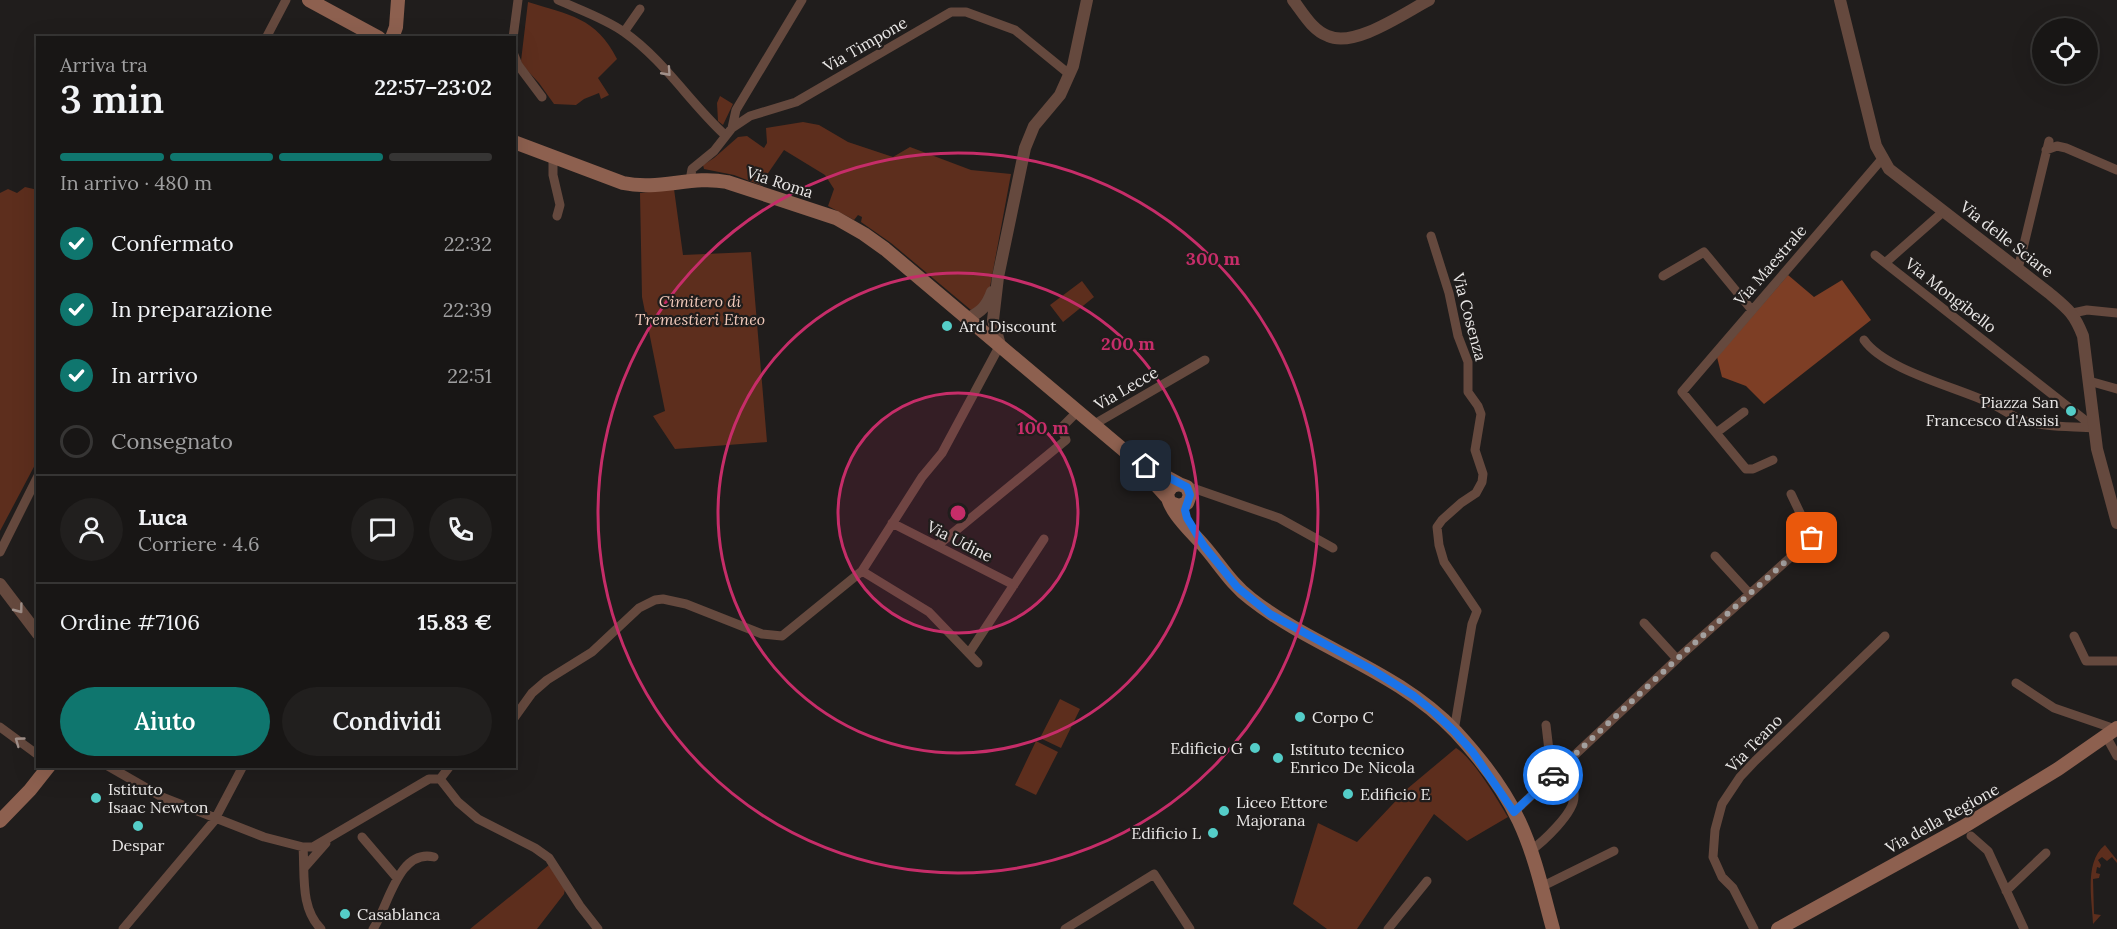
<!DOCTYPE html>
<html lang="it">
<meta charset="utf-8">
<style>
body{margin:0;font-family:Lora,serif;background:#211f1e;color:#f1f3f6;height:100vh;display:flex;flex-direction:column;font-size:22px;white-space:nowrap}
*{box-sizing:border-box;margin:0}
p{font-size:20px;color:#9f9fa0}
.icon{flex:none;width:33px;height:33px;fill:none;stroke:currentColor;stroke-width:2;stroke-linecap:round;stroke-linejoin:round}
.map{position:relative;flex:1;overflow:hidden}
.sheet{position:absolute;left:36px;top:36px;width:480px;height:732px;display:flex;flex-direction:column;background:#181615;border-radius:0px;box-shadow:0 6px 24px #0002,0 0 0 2px #363534}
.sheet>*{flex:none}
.controls{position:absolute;left:2032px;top:18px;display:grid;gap:12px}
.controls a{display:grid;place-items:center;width:66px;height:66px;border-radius:50%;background:#181615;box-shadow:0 6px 24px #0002,0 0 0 2px #363534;font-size:30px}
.pin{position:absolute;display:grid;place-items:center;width:51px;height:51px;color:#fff;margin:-26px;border-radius:12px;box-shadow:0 3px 9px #0006}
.courier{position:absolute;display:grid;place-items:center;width:60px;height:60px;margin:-30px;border:4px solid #1a73e8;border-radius:50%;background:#fff;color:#222;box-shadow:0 2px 8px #0007}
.head em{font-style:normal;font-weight:600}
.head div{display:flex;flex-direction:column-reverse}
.head{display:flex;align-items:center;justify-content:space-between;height:102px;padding:0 24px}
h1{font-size:39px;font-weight:600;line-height:45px}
.bar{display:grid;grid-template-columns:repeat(4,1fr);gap:9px 6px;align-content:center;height:72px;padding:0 24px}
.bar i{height:8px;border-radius:4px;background:#363534}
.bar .selected{background:#0f766e}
.bar p{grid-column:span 4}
.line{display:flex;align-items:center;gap:15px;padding:0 24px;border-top:2px solid #363534}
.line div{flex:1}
.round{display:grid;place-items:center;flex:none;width:63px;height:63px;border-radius:32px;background:#211f1e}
ol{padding:0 24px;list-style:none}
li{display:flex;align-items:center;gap:18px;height:66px}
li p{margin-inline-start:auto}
li .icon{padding:6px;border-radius:50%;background:#0f766e;color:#fff;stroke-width:4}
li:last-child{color:#9f9fa0}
li i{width:33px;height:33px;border:3px solid #363534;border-radius:50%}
.cta{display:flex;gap:12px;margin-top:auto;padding:12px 24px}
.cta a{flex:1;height:69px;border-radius:36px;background:#0f766e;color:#fff;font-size:24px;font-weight:600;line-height:69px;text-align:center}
.cta a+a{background:#211f1e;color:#f1f3f6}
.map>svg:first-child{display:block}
.green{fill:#5d2e1d}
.forest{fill:#7d3e25}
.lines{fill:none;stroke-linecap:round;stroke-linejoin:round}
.minor{stroke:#65493e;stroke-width:9}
.tertiary{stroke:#65493e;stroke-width:12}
.secondary{stroke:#8d604f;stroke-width:14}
.oneway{stroke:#a0908a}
.done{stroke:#a3a09f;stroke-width:6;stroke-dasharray:0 10.8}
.route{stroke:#1a73e8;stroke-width:8}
.ring{fill:none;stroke:#c62d69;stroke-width:3}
.poi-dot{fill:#54cdc8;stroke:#201d1c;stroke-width:2}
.labels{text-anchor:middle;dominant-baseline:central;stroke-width:4.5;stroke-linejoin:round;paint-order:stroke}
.street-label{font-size:16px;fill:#e9e7e6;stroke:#201d1c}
.park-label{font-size:16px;font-style:italic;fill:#f2cabb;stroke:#201d1c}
.poi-label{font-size:16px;fill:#e9e7e6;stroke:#201d1c;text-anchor:start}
.centre{fill:#c62d69;stroke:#201d1c;stroke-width:3}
.ring-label{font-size:18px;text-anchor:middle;font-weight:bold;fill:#c62d69;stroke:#201d1c;stroke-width:4.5;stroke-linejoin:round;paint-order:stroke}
</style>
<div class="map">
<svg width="2117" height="929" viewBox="0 0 2117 929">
<rect width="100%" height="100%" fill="#201d1c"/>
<path class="green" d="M 528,2 C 569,15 596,17 617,59 L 598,78 L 609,95 L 601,99 L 599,93 L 584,99 L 576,105 L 554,104 L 539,83 L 523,66 L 521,61 Z
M 720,96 L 733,104 L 723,125 L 718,121 L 717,103 Z
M 803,122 L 819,125 L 848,142 L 893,157 L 910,147 L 971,170 L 1011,174 L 990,287 L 984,304 L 971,310 L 891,243 L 861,222 L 862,217 L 858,215 L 854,220 L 828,206 L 834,189 L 825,175 L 784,150 L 760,185 L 734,175 L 704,169 L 703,165 L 714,158 L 738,137 L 747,136 L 764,148 L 767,143 L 766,128 Z
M 25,187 L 38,190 L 37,461 L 0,531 L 0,193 L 8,189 L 17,193 Z
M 674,189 L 683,255 L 751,252 L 767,442 L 675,449 L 653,416 L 665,411 L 642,297 L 640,193 Z
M 1082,281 L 1094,297 L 1063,322 L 1050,305 Z
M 1060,699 L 1080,709 L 1061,748 L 1040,738 Z
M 1036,741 L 1058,752 L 1036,795 L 1015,785 Z
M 1456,748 C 1473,758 1497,799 1508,817 L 1467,841 L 1434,814 L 1357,929 L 1327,929 L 1293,904 L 1318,823 L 1357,842 L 1407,789 Z
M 2105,845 L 2117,860 L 2117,863 L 2112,857 L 2107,861 L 2102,857 L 2098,860 L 2101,865 L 2100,868 L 2097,867 L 2096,873 L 2100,874 L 2099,878 L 2093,879 L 2094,914 L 2101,915 L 2093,924 C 2092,899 2084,862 2105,845 Z
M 549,865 L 565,889 L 564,894 L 537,929 L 470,929 Z"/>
<path class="forest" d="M 1788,275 L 1814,297 L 1842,280 L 1871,320 L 1764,404 L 1746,386 L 1722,377 L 1717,357 Z"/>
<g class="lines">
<path class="minor" d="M 558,0 C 580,10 604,18 624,32 C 664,60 690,103 725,135
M 624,32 L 640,9
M 266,38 L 286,0
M 513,38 L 518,0
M 514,55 L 518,65 L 542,97
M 732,128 L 736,110 L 802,0
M 2046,150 L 2057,146 L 2066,148 L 2117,170
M 553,155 L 553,175 L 560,205 L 557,216
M 690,180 L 692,169 L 714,151 L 732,128 L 750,116 L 796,102 L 951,12 L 966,12 L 1015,30 L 1069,74
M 1944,211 L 1885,263 L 2095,428
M 1431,236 L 1449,293 L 1458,336 L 1468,362 L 1468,392 L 1478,406 L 1481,414 L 1475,450 L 1483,474 L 1482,482 L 1476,493 L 1461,503 L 1442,520 L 1437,527 L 1439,545 L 1444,562 L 1477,611 L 1472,624 L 1454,731
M 1875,255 L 1885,263
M 2018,269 L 2049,141
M 1663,276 L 1704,252 L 1751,309
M 2073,313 L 2087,310 L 2117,313
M 1864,340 C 1885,370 1956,387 1990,403 C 2001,408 2011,416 2022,420 C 2045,428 2072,426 2095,428
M 2089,381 L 2117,389
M 1093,425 L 1205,360
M 1716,433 L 1744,412
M 1773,460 L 1753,469 L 1746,469 L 1682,392 L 1882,159
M 1184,485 L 1279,518 L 1333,548
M 1791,494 L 1812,538
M 892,523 L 1014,585
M 937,546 L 1066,440 L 1061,428 L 1078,411
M 0,552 L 38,476
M 1715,556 L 1749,593
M 862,571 L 929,612 L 978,663
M 1644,623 L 1677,659
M 2074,636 L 2086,661 L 2117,661
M 969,653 L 1044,539
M 2016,683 L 2054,708 L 2115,729
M 514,718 L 532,693 L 547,680 L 592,652 L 639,608 L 655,600 L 663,599 L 686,604 L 762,634 L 782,636 L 862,571 L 922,477 L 942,453 L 1000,345
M 1546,725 L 1552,776
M 0,727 L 38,755
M 2106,736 L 2117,756
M 108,766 L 162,797 L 264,837 L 303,847 L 313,847 L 429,779 L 440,779
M 440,779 L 458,802 L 478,819 L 535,848 L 549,858 L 580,906 L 598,929
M 440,779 L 450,766
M 1514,812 L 1677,659 L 1812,538 L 1832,540
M 1971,836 L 1988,851 L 2024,929
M 362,837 L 397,878
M 303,847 C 305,875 300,908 321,929
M 1530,851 C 1543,842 1574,813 1574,797 C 1575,785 1570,772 1569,759
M 304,868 L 326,843
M 1541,887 L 1614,851
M 2006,891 L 2046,853
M 123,929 L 214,821 L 243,766
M 373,929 C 388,908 398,848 434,857
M 1065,929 L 1154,874 L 1190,929
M 1388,929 L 1427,881
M 1754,929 L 1733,888 L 1722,877 L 1713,857 L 1715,830 L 1722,804 L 1740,777 L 1755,761 L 1885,636"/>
<path class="tertiary" d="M 1293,0 C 1303,13 1312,30 1328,36 C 1355,48 1404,13 1429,0
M 1840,0 L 1876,146 L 1889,169 L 2049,293 C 2068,309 2074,313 2083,336 L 2097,449 L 2117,523
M 968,318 C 981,312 987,306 992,292
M 1000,345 L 993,320 L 998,277 L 1025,148 L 1034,126 L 1060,95 L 1073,66 L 1087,0
M 0,584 L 38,634"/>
<path class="secondary" d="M 309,0 L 379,38
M 392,38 L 396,27 L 398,0
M 514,142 L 623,183 C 659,191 692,175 727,182 L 836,218 L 864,234 L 885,249 L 1126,452 L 1146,466 L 1179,484
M 1140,467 L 1167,497
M 1171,503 L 1179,506 L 1187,503 L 1190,495 L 1187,487 L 1179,484 L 1172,486 L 1167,493 C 1169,512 1191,531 1203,545 C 1219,563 1231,584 1251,599 C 1315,649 1397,670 1456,732 C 1480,758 1504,789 1519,821 C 1535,855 1543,893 1553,929
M 0,821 L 30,790 L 49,766
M 1778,929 L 1963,827 L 2058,769 L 2117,728"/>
</g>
<defs><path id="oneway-chevron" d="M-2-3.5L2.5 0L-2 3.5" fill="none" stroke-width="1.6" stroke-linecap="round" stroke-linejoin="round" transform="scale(1.5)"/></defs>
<g class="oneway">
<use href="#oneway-chevron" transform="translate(667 72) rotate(48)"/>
<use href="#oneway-chevron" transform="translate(19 609) rotate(53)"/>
<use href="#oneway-chevron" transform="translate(19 741) rotate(-144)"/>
</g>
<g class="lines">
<path class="done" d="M 1553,775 L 1677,659 L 1812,538"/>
<path class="route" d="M 1146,466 L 1187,487 L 1190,495 L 1185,510 L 1187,518 L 1204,546 L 1237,587 L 1270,614 L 1371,669 L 1414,696 L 1434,712 L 1454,731 L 1472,751 L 1514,812 L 1553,775"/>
</g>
<circle cx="958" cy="513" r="120" fill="#c62d69" fill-opacity=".12"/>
<g class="ring">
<circle cx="958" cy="513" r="120"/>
<circle cx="958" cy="513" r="240"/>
<circle cx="958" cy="513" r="360"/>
</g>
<g class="poi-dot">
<circle cx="947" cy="326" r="6"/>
<circle cx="2071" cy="411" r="6"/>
<circle cx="1300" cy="717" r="6"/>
<circle cx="1255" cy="748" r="6"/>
<circle cx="1278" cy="758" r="6"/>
<circle cx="1348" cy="794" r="6"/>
<circle cx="96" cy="798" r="6"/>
<circle cx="1224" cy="811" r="6"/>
<circle cx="138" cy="826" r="6"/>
<circle cx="1213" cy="833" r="6"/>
<circle cx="345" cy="914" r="6"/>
</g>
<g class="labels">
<g class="street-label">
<text transform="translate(865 44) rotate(-30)">Via Timpone</text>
<text transform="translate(780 182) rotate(18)">Via Roma</text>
<text transform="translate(2007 239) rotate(38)">Via delle Sciare</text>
<text transform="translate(1770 265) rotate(-49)">Via Maestrale</text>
<text transform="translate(1951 295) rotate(38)">Via Mongibello</text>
<text transform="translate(1470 317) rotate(75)">Via Cosenza</text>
<text transform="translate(1126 388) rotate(-30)">Via Lecce</text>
<text transform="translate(960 541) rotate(27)">Via Udine</text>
<text transform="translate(1754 743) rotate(-46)">Via Teano</text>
<text transform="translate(1942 818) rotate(-29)">Via della Regione</text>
</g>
<g class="park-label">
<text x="700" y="301">Cimitero di<tspan x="700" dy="18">Tremestieri Etneo</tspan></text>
</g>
<g class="poi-label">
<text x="959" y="326">Ard Discount</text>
<text x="2059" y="402" text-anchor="end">Piazza San<tspan x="2059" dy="18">Francesco d'Assisi</tspan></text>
<text x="1312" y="717">Corpo C</text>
<text x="1243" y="748" text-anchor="end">Edificio G</text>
<text x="1290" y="749">Istituto tecnico<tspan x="1290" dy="18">Enrico De Nicola</tspan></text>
<text x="108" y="789">Istituto<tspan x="108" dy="18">Isaac Newton</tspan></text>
<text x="1360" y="794">Edificio E</text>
<text x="1236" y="802">Liceo Ettore<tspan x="1236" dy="18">Majorana</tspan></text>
<text x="1201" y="833" text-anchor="end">Edificio L</text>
<text x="138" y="845" text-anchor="middle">Despar</text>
<text x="357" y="914">Casablanca</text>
</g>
</g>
<circle cx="958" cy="513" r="9" class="centre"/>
<g class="ring-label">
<text x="1213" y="265">300 m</text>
<text x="1128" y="350">200 m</text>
<text x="1043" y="434">100 m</text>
</g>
</svg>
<div class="controls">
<a><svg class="icon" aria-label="locate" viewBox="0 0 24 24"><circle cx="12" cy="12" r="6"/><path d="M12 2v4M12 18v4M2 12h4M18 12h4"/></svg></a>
</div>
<div class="pin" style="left:1812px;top:538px;background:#ea580c"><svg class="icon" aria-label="bag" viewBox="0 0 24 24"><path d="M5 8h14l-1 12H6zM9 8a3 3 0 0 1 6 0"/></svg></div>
<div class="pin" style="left:1146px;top:466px;background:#1f2937"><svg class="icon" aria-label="home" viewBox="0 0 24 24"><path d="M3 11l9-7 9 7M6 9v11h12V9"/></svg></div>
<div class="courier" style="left:1553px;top:775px"><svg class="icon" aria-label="car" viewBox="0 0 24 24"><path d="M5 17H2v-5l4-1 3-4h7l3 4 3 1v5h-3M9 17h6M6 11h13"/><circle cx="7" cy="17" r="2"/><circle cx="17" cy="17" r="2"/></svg></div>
<section class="sheet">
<div class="head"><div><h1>3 min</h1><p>Arriva tra</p></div><em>22:57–23:02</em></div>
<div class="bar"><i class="selected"></i><i class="selected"></i><i class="selected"></i><i></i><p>In arrivo · 480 m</p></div>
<ol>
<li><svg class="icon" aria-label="check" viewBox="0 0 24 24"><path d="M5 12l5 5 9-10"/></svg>Confermato<p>22:32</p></li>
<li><svg class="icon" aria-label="check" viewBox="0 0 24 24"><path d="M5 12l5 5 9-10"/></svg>In preparazione<p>22:39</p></li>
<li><svg class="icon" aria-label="check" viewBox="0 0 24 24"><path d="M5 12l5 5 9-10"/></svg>In arrivo<p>22:51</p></li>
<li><i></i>Consegnato</li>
</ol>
<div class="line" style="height:108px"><a class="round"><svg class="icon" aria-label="person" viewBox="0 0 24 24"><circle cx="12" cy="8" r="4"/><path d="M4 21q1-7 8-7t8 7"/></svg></a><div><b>Luca</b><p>Corriere · 4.6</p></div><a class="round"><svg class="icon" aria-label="chat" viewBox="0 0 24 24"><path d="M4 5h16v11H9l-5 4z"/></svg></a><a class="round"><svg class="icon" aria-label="phone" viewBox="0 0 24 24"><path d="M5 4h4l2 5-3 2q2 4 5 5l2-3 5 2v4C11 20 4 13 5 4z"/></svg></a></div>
<div class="line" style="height:78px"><div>Ordine #7106</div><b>15.83 €</b></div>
<div class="cta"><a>Aiuto</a><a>Condividi</a></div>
</section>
</div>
